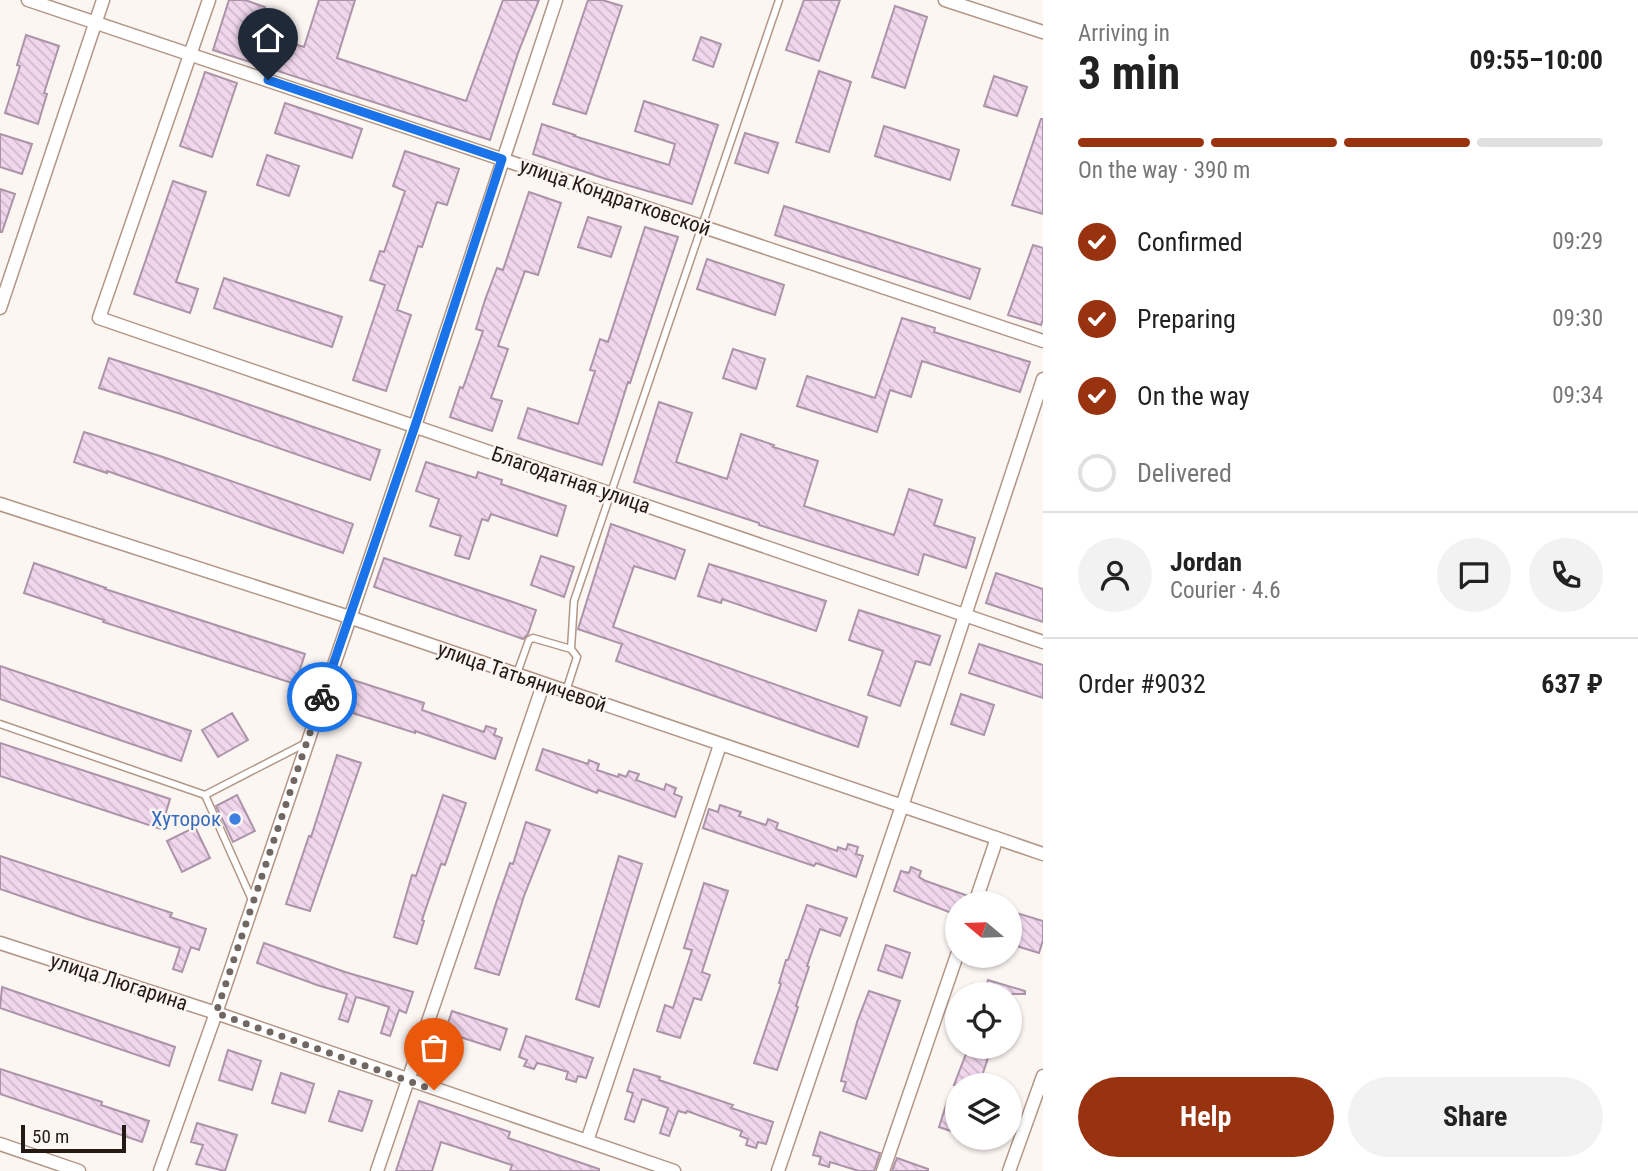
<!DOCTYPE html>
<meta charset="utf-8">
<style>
body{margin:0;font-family:"Roboto Condensed",sans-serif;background:#f2f2f2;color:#222;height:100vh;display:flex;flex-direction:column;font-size:26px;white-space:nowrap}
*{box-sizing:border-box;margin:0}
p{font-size:23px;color:#767676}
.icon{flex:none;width:38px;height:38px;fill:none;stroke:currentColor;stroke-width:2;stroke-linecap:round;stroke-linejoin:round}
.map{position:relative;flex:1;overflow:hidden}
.drawer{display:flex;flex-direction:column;background:#fff;width:595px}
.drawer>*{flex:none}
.needle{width:46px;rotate:289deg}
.controls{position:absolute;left:945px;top:891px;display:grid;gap:14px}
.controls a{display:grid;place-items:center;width:77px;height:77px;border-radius:50%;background:#fff;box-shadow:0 2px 5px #0004;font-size:35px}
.scale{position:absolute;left:21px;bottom:18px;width:105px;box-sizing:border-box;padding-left:7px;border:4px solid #241a14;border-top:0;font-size:19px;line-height:24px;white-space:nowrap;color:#241a14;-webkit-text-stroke:5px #fcf6f3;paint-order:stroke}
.pin{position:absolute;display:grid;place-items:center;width:60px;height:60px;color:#fff;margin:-72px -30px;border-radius:50% 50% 50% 0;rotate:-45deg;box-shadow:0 0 7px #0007}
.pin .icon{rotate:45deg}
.courier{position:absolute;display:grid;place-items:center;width:70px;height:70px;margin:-35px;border:5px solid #1a73e8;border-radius:50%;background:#fff;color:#222;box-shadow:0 2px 9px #0007}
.head em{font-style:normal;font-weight:700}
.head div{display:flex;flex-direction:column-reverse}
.head{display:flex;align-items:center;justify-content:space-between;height:119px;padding:0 35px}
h1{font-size:46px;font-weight:700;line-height:52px}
.bar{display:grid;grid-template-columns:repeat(4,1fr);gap:10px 7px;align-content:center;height:84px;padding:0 35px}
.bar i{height:9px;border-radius:5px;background:#e0e0e0}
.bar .selected{background:#99320e}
.bar p{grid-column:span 4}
.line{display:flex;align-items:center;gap:18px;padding:0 35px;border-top:2px solid #e0e0e0}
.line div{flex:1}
.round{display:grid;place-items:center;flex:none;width:74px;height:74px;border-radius:37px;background:#f2f2f2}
ol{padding:0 35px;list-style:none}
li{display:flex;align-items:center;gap:21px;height:77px}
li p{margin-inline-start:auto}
li .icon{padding:7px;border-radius:50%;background:#99320e;color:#fff;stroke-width:4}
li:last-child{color:#767676}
li i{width:38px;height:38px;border:4px solid #e0e0e0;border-radius:50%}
.primary-button{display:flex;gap:14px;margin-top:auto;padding:14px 35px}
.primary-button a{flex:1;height:80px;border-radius:42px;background:#99320e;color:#fff;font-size:28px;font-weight:700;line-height:80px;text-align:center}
.primary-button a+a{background:#f2f2f2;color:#222}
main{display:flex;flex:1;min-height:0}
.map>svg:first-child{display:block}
.building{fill:url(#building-back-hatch);stroke:#ac94a8;stroke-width:2}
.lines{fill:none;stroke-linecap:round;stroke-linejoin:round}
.service-casing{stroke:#b29686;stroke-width:9}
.minor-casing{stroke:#b29686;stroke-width:15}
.service{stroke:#fff;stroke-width:6}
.minor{stroke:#fff;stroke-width:12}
.done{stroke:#706762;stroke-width:7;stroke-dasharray:0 12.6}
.route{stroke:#1a73e8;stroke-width:9}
.shop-dot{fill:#3f7fe0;stroke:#fcf6f3;stroke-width:2.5}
.labels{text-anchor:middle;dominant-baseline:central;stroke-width:5;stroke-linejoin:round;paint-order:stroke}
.street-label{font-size:21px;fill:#241a14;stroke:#fcf6f3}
.shop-label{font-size:21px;fill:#366cbe;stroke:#fcf6f3;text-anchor:end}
</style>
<main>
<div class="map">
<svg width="1043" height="1171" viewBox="0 0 1043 1171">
<defs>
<pattern id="building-back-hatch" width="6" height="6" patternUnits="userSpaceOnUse" patternTransform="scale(1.75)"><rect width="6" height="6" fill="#f0d7ed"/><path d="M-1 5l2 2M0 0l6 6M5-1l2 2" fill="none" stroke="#ceb8ca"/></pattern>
</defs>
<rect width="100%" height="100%" fill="#fcf6f3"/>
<path class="building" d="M 229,0 L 245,0 L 265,7 L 256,32 L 304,47 L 319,0 L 355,0 L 337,58 L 466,101 L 503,0 L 539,0 L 518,53 L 490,140 L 213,50 Z
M 588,0 L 602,0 L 622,6 L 586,114 L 553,104 Z
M 804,0 L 840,0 L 819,61 L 786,50 Z
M 895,6 L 927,17 L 905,88 L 872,77 Z
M 26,35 L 59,46 L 44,93 L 47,94 L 38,124 L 5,113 L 20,66 L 17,65 Z
M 701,37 L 721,44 L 713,67 L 693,60 Z
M 819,71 L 851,82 L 829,152 L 796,142 Z
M 205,72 L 237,83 L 212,157 L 180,146 Z
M 994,76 L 1027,87 L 1017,116 L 984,106 Z
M 644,101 L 718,125 L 692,204 L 606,179 L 533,154 L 542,124 L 575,135 L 574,136 L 669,165 L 675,144 L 635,131 Z
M 285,103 L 362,129 L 352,158 L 275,133 Z
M 1041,119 L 1043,119 L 1043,214 L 1012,205 Z
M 884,126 L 959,150 L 950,180 L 875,156 Z
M 745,133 L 778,143 L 768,173 L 735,163 Z
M 0,134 L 32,144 L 22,174 L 0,167 Z
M 405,151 L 459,169 L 447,205 L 437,202 L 422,247 L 418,246 L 397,310 L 411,315 L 386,391 L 353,380 L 385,285 L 370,280 L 380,251 L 384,252 L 405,191 L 393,186 Z
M 267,155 L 299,166 L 289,196 L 257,185 Z
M 173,181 L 206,192 L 176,282 L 198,289 L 190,313 L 134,294 Z
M 0,189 L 15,194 L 2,232 L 0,232 Z
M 529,192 L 561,203 L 538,275 L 525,271 L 498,346 L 508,349 L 491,398 L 502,401 L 492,431 L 450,417 L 460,387 L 463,388 L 483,331 L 476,329 L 485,300 L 497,268 L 503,270 Z
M 784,206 L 980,269 L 970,299 L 775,235 Z
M 588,217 L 621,227 L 611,257 L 578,247 Z
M 645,227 L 678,237 L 630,383 L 628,382 L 602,465 L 518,438 L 528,408 L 578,424 L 595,371 L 590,370 L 600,339 L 608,342 Z
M 1033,245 L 1043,248 L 1043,319 L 1041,325 L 1008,315 Z
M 707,259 L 784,285 L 775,315 L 697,289 Z
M 224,278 L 342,317 L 332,347 L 214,308 Z
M 902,318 L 935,328 L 934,332 L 1030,362 L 1020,392 L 922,361 L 911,397 L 890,390 L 877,432 L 797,406 L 807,376 L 875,398 Z
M 733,349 L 765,359 L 756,389 L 723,378 Z
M 109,358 L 204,389 L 380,450 L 370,480 L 181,414 L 99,388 Z
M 659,402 L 692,413 L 676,462 L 727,479 L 741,434 L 774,445 L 773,447 L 818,461 L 804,506 L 894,535 L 909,489 L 942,500 L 934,525 L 975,538 L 966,568 L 924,554 L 918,575 L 759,525 L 759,523 L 634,482 Z
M 84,432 L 163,457 L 353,524 L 343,553 L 107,471 L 107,473 L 74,462 Z
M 426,462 L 476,478 L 478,472 L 502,480 L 501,484 L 566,506 L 557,536 L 491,514 L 488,521 L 482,519 L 469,559 L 455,555 L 461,536 L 430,526 L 439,499 L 416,491 Z
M 611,524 L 685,550 L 675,579 L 634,566 L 613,627 L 867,717 L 858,747 L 616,661 L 622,644 L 578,629 Z
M 541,556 L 574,567 L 564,597 L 531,585 Z
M 384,558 L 536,610 L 528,634 L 523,639 L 374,587 Z
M 34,563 L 106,588 L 105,589 L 305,654 L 295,684 L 103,622 L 104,620 L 24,593 Z
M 709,564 L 826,601 L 816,631 L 722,599 L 721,603 L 698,596 Z
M 996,573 L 1043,589 L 1043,622 L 986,603 Z
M 859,610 L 940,636 L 930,665 L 916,661 L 900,706 L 868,695 L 883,651 L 849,640 Z
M 979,644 L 1043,665 L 1043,698 L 969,673 Z
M 0,666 L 191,731 L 181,761 L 0,699 Z
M 350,679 L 424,703 L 422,710 L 484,732 L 486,726 L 496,729 L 494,735 L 502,738 L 495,759 L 415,731 L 415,733 L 340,709 Z
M 961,694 L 994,705 L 984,735 L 951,724 Z
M 232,713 L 248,740 L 218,757 L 202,730 Z
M 0,743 L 170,799 L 161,829 L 0,776 Z
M 543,749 L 588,764 L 589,760 L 599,764 L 597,770 L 618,777 L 619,774 L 626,777 L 629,771 L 639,774 L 636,780 L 664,790 L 666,784 L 676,788 L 674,794 L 682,797 L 675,817 L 598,790 L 597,793 L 536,770 Z
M 337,755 L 361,763 L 310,911 L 286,904 L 309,836 L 311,837 Z
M 237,795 L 255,831 L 233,842 L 216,806 Z
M 443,795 L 466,803 L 445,865 L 441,864 L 422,920 L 424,921 L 417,944 L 394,937 L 412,875 L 416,876 Z
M 720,805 L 741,812 L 739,816 L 766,825 L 768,819 L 778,823 L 776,829 L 837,851 L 838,847 L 846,850 L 848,844 L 858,847 L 856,854 L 863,856 L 856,877 L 816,863 L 814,866 L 703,828 L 709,809 L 718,812 Z
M 526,822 L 550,830 L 524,896 L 499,975 L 475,968 L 496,903 L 510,863 L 513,864 Z
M 195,827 L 210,858 L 182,872 L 167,841 Z
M 0,856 L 172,913 L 170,917 L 206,929 L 199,950 L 191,947 L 182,972 L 173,969 L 180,948 L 87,919 L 0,889 Z
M 619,856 L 642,864 L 599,1007 L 576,999 Z
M 911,867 L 921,871 L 919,877 L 926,881 L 968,896 L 966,903 L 957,903 L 957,915 L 894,891 L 901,871 L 909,873 Z
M 704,883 L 728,891 L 702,972 L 710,975 L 701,1000 L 694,998 L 680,1038 L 657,1031 L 665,1005 L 673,1008 L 692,950 L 684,948 Z
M 807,905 L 847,918 L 840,936 L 820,929 L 807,966 L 809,967 L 796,1006 L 798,1007 L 777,1070 L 754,1063 L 781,984 L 779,983 L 786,960 L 788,960 Z
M 1010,911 L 1043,921 L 1043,940 L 1039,953 L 1010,944 Z
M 264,943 L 345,972 L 413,992 L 406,1013 L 399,1010 L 390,1036 L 381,1033 L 389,1007 L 364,999 L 356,997 L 348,1022 L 339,1019 L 347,994 L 317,985 L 257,963 Z
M 886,945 L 910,953 L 902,978 L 878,970 Z
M 988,980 L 1025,991 L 1025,994 L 984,994 Z
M 2,987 L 175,1047 L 169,1066 L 0,1008 Z
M 869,991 L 900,1001 L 866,1099 L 843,1091 L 846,1082 L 841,1081 L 857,1022 Z
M 452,1011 L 507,1029 L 500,1050 L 445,1032 Z
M 526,1036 L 593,1058 L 586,1078 L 578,1076 L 576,1082 L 566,1079 L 568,1072 L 545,1065 L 537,1063 L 534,1069 L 524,1066 L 527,1060 L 519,1057 Z
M 969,1046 L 992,1046 L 982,1076 L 1003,1082 L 1003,1085 L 954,1085 Z
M 228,1050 L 261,1061 L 252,1090 L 219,1080 Z
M 0,1069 L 102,1102 L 101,1105 L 149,1121 L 142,1142 L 0,1094 Z
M 634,1069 L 660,1077 L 659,1080 L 733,1105 L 731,1108 L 773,1122 L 766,1144 L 758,1142 L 756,1148 L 746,1145 L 748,1139 L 740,1136 L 742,1131 L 687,1111 L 686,1113 L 678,1111 L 669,1136 L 660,1133 L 668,1108 L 642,1099 L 634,1122 L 625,1119 L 633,1093 L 627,1091 Z
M 281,1073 L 314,1084 L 305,1113 L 272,1103 Z
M 339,1091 L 372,1101 L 362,1131 L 329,1121 Z
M 419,1101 L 510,1132 L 508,1138 L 599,1169 L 599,1171 L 510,1171 L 512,1165 L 441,1142 L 432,1171 L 396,1171 Z
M 947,1102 L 957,1105 L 957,1133 L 939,1127 Z
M 197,1123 L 237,1135 L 225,1171 L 196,1164 L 203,1145 L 191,1142 Z
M 820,1132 L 880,1153 L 874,1171 L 859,1171 L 830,1162 L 829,1167 L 819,1164 L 821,1157 L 813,1155 Z
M 897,1158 L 928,1169 L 928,1171 L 892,1171 Z"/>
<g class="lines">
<defs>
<path id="service" d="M 516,676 L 529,640 L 533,638 L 571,649
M 566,691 L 577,657 L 571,649 L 574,601 L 779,0
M 0,724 L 205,795 L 306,743
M 205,795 L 252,900"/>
<path id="minor" d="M 28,0 L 1043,341
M 209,0 L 99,318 L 1043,642
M 945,0 L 1043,32
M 0,308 L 103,0
M 0,504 L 349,617 L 1043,854
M 975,903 L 997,838
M 0,943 L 216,1013 L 674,1171
M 587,1141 L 720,745
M 0,1144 L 79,1171
M 160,1171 L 216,1013 L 415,426 L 556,0
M 377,1171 L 543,685
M 778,1171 L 902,806 L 1043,379
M 883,1171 L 957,955
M 1009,1171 L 1043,1076"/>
</defs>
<use href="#service" class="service-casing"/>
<use href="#minor" class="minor-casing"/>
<use href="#service" class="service"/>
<use href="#minor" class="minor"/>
</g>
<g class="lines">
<path class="done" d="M 322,697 L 216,1013 L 434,1090"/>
<path class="route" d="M 268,80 L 502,159 L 415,426 L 322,697"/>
</g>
<circle class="shop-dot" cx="235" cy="819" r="7"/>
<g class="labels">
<g class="street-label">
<text transform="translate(615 197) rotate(19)">улица Кондратковской</text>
<text transform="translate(571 480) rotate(19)">Благодатная улица</text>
<text transform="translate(522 677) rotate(19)">улица Татьяничевой</text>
<text transform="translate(119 982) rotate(18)">улица Люгарина</text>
</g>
<g class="shop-label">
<text x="221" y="819">Хуторок</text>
</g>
</g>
</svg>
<div class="controls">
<a><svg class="needle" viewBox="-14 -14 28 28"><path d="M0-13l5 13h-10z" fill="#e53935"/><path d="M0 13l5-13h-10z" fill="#767676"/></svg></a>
<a><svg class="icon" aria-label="locate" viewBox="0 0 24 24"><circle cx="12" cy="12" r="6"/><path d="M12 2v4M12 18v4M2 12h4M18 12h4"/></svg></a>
<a><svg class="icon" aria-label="layers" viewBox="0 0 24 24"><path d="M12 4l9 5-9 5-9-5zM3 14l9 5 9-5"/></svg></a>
</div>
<div class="scale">50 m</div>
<div class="pin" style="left:434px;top:1090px;background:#ea580c"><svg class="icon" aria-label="bag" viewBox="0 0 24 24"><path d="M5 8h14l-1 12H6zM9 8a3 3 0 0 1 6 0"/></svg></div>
<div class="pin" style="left:268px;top:80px;background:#1f2937"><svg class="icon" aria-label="home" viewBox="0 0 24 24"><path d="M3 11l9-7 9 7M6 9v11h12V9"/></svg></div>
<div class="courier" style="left:322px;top:697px"><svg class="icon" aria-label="bike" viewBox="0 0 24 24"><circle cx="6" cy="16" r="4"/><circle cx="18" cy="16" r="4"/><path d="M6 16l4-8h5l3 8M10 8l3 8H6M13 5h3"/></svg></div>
</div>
<section class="drawer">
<div class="head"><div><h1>3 min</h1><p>Arriving in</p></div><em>09:55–10:00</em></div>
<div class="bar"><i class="selected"></i><i class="selected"></i><i class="selected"></i><i></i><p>On the way · 390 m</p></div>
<ol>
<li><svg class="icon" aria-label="check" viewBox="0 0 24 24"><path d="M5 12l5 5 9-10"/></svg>Confirmed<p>09:29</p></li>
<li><svg class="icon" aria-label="check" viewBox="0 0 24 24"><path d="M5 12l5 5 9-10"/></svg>Preparing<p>09:30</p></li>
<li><svg class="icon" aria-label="check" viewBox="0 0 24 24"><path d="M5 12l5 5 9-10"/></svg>On the way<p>09:34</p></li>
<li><i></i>Delivered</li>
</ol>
<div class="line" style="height:126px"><a class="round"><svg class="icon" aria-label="person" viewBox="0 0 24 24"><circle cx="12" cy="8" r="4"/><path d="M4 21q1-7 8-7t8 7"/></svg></a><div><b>Jordan</b><p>Courier · 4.6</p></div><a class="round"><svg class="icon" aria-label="chat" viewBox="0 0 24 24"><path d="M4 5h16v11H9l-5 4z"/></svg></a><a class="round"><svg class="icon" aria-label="phone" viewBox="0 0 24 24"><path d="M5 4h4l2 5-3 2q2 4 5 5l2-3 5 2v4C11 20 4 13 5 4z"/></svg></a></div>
<div class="line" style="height:91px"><div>Order #9032</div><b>637 ₽</b></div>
<div class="primary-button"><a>Help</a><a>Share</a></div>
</section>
</main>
